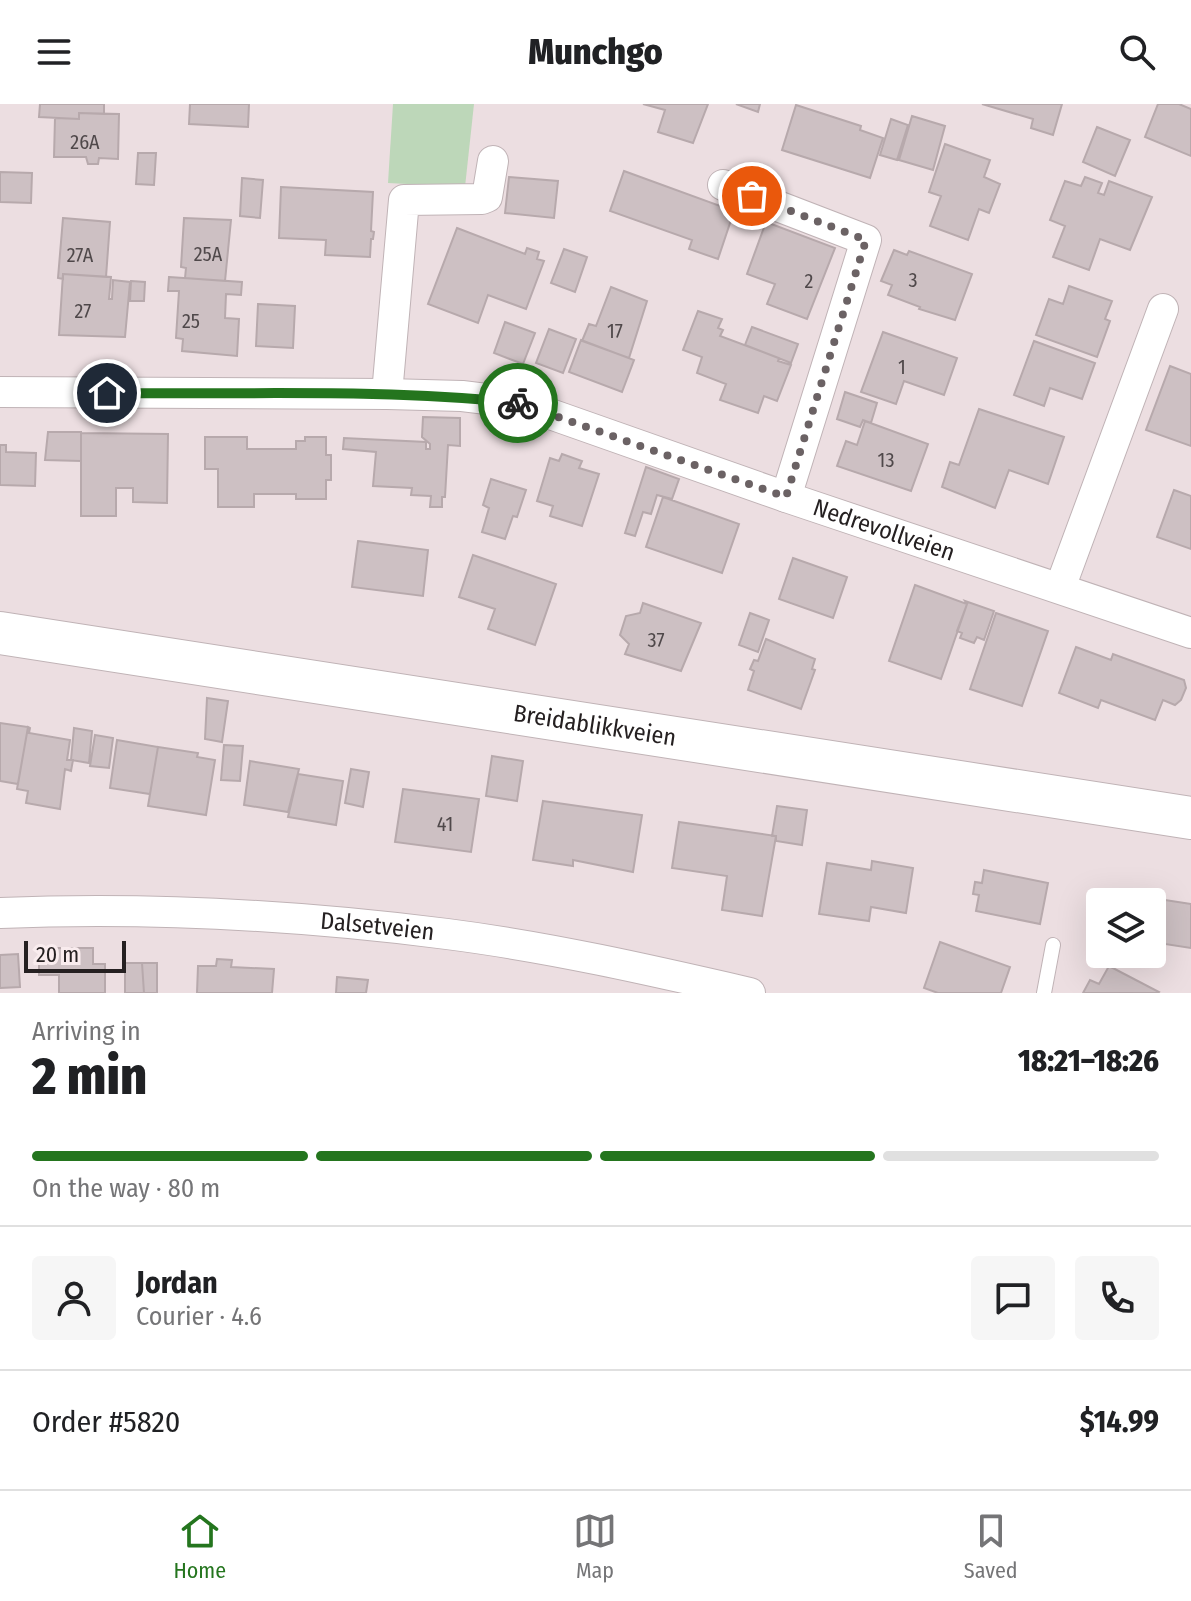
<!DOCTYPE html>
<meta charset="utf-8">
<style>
body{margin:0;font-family:"Fira Sans Condensed",sans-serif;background:#f6f6f6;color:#202124;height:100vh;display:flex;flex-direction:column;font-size:30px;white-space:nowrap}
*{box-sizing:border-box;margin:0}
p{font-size:26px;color:#757577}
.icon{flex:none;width:44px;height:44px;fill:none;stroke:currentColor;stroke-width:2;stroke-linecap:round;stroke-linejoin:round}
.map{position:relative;height:889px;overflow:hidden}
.side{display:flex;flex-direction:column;background:#fff;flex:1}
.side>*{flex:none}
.fabs{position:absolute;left:1086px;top:784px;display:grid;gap:16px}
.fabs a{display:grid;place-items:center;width:80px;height:80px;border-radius:8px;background:#fff;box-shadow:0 8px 32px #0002;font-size:40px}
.scale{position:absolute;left:24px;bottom:20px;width:102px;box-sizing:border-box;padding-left:8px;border:4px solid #252021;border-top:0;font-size:22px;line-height:28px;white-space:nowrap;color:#252021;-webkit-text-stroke:6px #f9ecee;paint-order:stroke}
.pin{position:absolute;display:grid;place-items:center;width:68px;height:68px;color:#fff;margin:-34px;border:4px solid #fff;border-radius:50%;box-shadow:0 2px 8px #0007}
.courier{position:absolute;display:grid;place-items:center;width:80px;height:80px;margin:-40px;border:6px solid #24751e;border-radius:50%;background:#fff;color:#222;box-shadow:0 2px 10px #0007}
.summary em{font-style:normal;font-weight:800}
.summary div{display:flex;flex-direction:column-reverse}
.summary{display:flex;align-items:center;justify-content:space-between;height:136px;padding:0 32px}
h1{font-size:52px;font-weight:800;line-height:60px}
.bar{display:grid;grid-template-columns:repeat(4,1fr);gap:12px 8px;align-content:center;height:96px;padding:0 32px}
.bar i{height:10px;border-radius:6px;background:#e0e0e0}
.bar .current{background:#24751e}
.bar p{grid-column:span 4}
.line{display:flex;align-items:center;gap:20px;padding:0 32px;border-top:2px solid #e0e0e0}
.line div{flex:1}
.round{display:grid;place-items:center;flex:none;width:84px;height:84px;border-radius:8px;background:#f6f6f6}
header{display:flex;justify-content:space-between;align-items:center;height:104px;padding:0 32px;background:#fff;font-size:36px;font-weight:800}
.menu{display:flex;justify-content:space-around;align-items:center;height:112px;border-top:2px solid #e0e0e0;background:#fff;font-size:22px;color:#757577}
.menu a{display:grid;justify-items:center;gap:4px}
.menu .current{color:#24751e}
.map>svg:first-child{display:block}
.green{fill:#bdd7b9}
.building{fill:#cdc0c3;stroke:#b7a9ac;stroke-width:2}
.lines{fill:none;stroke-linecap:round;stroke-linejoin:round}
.lane-casing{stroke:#c0b3b6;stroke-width:16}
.street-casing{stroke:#c0b3b6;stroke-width:32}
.secondary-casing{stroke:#c0b3b6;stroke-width:44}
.lane{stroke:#fff;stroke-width:14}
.street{stroke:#fff;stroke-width:30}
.secondary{stroke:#fff;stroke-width:42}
.done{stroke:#6b6264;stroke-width:8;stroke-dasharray:0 14.4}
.route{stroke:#24751e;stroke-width:10}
.labels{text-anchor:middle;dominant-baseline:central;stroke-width:8;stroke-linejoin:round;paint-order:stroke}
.number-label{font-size:20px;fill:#4f484a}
.street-label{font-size:24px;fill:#252021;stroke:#f9ecee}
</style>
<header><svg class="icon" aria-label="menu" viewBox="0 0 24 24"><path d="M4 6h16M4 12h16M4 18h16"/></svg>Munchgo<svg class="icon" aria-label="search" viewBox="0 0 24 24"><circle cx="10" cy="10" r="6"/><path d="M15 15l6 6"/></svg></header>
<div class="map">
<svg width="1191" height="889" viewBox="0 0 1191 889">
<rect width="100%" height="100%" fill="#ecdee1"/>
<path class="green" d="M 393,0 L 474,0 L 465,83 L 388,79 Z"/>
<path class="building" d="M 40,0 L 104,0 L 104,10 L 79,9 L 79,15 L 39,13 Z
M 190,0 L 249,0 L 248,23 L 189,20 Z
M 643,0 L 708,0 L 693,39 L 658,28 L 665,6 Z
M 736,0 L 760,0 L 758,8 Z
M 982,0 L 1062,0 L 1053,31 L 1031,24 L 1033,15 Z
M 1158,0 L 1179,0 L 1191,5 L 1191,52 L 1145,33 Z
M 796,1 L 861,22 L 860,26 L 883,34 L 870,74 L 782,46 Z
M 79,9 L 119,10 L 118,55 L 99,54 L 98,60 L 88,60 L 86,53 L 54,53 L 55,14 L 79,15 Z
M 912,12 L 945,22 L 933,66 L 899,56 Z
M 891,15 L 908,21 L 897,56 L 880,51 Z
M 1097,23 L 1130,36 L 1115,72 L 1083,58 Z
M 945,40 L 990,56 L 984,73 L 1000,80 L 989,109 L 979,105 L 968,136 L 930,122 L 941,92 L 929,88 Z
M 138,49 L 156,49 L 154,81 L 136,80 Z
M 624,67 L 734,107 L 718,155 L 689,145 L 692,136 L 610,107 Z
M 0,68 L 32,69 L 31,99 L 0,98 Z
M 509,73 L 558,77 L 554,114 L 505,109 Z
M 1085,73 L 1102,79 L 1098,89 L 1104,91 L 1109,77 L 1152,93 L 1130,146 L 1100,135 L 1089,166 L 1053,153 L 1065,122 L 1050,116 L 1065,77 L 1081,82 Z
M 242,74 L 263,76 L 260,114 L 240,112 Z
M 281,83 L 373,88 L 371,127 L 374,128 L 373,135 L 371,135 L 370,153 L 325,151 L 326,136 L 279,134 Z
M 63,114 L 110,118 L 106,173 L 63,170 L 63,175 L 58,174 Z
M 184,114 L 231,116 L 225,177 L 185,174 L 186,164 L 181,163 Z
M 766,118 L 835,144 L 807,215 L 767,200 L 775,180 L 747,170 Z
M 457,124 L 525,150 L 527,144 L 539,148 L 537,155 L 544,157 L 526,205 L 488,191 L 478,219 L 428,200 Z
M 564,145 L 587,153 L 575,188 L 551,179 Z
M 894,146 L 907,151 L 909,147 L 972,170 L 955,216 L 919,205 L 920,203 L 888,191 L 892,181 L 881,177 Z
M 63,170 L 111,173 L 109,195 L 112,195 L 113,176 L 130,178 L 125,233 L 59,231 Z
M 169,173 L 242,178 L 241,191 L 226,190 L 225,214 L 239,215 L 237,252 L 182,247 L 183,235 L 176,234 L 179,187 L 168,187 Z
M 131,177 L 145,178 L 144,197 L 130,197 Z
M 1069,182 L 1112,197 L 1105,215 L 1110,217 L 1097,253 L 1036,231 L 1049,195 L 1063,200 Z
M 611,183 L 647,197 L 629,254 L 582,237 L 589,220 L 596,222 Z
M 258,200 L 295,202 L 293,244 L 256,242 Z
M 698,207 L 722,215 L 718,224 L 723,226 L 720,232 L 779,254 L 778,257 L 791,261 L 777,297 L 764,292 L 758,309 L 720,296 L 726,280 L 697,269 L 702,253 L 683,246 Z
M 505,218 L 535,229 L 523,260 L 494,249 Z
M 752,223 L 798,240 L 791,259 L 745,241 Z
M 549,225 L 576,235 L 563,269 L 536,259 Z
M 883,228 L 957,254 L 944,291 L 904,277 L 896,300 L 861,288 Z
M 581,236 L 634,256 L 622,288 L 569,268 Z
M 1034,237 L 1095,259 L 1082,295 L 1050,284 L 1044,302 L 1014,291 Z
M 1170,262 L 1191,270 L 1191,342 L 1146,326 Z
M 845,288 L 877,299 L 871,319 L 863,316 L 860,323 L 837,315 Z
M 979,305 L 1064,333 L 1048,380 L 1009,366 L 995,404 L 942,383 L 950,358 L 959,361 Z
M 423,313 L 460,314 L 460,342 L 448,341 L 445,393 L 442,393 L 442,403 L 430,403 L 431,392 L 411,391 L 412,384 L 373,382 L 376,348 L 343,345 L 344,334 L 426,338 L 426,345 L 430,345 L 430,340 L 422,333 Z
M 865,317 L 928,340 L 911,387 L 837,362 L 846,337 L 857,341 Z
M 48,328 L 81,328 L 81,357 L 45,356 Z
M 81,329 L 168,330 L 167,399 L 133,398 L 133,384 L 116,384 L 116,412 L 81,412 Z
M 205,333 L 247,333 L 247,345 L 296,345 L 296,337 L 305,337 L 305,333 L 326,333 L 326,351 L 331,351 L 331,376 L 326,376 L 326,395 L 296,395 L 296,390 L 254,390 L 254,403 L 218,403 L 218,365 L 205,365 Z
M 0,341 L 6,341 L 6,348 L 36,349 L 35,382 L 0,381 Z
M 562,350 L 582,357 L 579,364 L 599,370 L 582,422 L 550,412 L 553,402 L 537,397 L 550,354 L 559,357 Z
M 646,363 L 679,375 L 672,395 L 657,391 L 651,410 L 643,408 L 635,432 L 625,429 Z
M 491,375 L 526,386 L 517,413 L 513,412 L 505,435 L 482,428 L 489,404 L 483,401 Z
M 1174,386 L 1191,392 L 1191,445 L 1157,433 Z
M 663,393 L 739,420 L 722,469 L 646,443 Z
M 358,437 L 428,446 L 423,492 L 352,483 Z
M 473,451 L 556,480 L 535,541 L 488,525 L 495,505 L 459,493 Z
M 793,454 L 847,473 L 833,514 L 779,495 Z
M 915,481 L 967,500 L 941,575 L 889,557 Z
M 965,497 L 994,507 L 984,536 L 977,533 L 974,539 L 960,534 L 962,529 L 957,527 L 967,500 Z
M 643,499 L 701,519 L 681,567 L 625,550 L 629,540 L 620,531 L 626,512 L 640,509 Z
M 750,509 L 769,516 L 758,548 L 739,541 Z
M 996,509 L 1048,527 L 1022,602 L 970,585 Z
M 766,535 L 815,555 L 812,565 L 815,566 L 801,605 L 748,586 L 754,567 L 750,565 L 754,556 L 758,557 Z
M 1076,543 L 1111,556 L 1113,550 L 1184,576 L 1186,584 L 1181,596 L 1175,601 L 1163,596 L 1155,616 L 1101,596 L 1098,604 L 1059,589 Z
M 207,594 L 228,597 L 222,638 L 205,635 Z
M 0,619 L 28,623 L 18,680 L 0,677 Z
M 28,623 L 30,624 L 29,629 L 70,636 L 67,656 L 73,656 L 71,667 L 65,665 L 60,705 L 26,699 L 28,687 L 17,685 Z
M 74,624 L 92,627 L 89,659 L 71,656 Z
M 95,631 L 113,634 L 109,664 L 90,662 Z
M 117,636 L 158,643 L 150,690 L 110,684 Z
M 224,641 L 243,642 L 240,677 L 221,676 Z
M 158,643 L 198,649 L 197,653 L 215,656 L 206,711 L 148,702 Z
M 492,652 L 523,657 L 517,697 L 486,692 Z
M 250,657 L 299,665 L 288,708 L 244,701 Z
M 351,665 L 369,668 L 363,703 L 345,699 Z
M 298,670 L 343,677 L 336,721 L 288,713 Z
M 403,685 L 479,695 L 471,748 L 395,738 Z
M 543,697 L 642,711 L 633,768 L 573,756 L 573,762 L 533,756 Z
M 777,702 L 807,706 L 802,741 L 776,737 L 776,732 L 772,732 Z
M 679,718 L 776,732 L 762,812 L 722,806 L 727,772 L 672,764 Z
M 872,757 L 913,764 L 906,809 L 871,803 L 869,817 L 819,810 L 827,759 L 871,766 Z
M 984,766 L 1048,779 L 1040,820 L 976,807 L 979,791 L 973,790 L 975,778 L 982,779 Z
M 1113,788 L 1191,800 L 1191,844 L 1152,838 L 1152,798 L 1111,798 Z
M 940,838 L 1010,863 L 1001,889 L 938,889 L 924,884 Z
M 39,844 L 93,844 L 93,860 L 105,860 L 105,889 L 59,889 L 59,871 L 39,871 Z
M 18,850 L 20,883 L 0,884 L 0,851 Z
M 217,855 L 232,856 L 231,863 L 274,865 L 272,889 L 197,889 L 198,862 L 216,862 Z
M 125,859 L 142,859 L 144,889 L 125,889 Z
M 142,859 L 157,859 L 157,889 L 144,889 Z
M 1109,862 L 1159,888 L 1158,889 L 1083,889 L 1090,876 L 1099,880 Z
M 337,873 L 368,876 L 366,889 L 336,889 Z"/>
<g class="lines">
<defs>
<path id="lane" d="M 1044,889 L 1053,841"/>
<g id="street">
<path d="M 723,81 L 866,136 L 786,393"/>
<path id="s1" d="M 0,288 L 387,290 L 462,292 L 519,299 L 786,393 L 1191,529"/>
<path d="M 387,290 L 404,96 L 482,95 L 487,93 L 493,57"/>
<path d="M 1060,484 L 1163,205"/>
<path id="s2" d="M 0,809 C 150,803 298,811 447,830 C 549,843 650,866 750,889"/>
</g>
<g id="secondary">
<path id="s3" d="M 0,529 L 1191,714"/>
</g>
</defs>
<use href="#lane" class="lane-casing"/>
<use href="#street" class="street-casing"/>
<use href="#secondary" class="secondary-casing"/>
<use href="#lane" class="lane"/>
<use href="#street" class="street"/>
<use href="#secondary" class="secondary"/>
</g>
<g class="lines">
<path class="done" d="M 518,299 L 786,393 L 866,136 L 752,92"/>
<path class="route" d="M 107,289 C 244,291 382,284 518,299"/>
</g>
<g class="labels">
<g class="number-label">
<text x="85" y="38">26A</text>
<text x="208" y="150">25A</text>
<text x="80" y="151">27A</text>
<text x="913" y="176">3</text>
<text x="809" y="177">2</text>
<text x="83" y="207">27</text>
<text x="191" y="217">25</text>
<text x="615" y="227">17</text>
<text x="902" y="263">1</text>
<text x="886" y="356">13</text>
<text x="656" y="536">37</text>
<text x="445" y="720">41</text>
</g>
<g class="street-label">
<text stroke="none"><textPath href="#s1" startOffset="906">Nedrevollveien</textPath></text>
<text stroke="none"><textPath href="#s3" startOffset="602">Breidablikkveien</textPath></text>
<text stroke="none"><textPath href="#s2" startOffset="378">Dalsetveien</textPath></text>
</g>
</g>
</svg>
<div class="fabs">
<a><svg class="icon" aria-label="layers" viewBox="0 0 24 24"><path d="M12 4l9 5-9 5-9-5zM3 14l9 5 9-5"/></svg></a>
</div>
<div class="scale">20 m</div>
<div class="pin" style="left:752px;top:92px;background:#ea580c"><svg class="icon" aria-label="bag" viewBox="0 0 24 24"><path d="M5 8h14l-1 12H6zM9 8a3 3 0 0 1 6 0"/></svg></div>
<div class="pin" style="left:107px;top:289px;background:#1f2937"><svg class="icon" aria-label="home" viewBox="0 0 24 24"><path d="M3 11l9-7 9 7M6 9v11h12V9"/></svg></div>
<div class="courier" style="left:518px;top:299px"><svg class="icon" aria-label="bike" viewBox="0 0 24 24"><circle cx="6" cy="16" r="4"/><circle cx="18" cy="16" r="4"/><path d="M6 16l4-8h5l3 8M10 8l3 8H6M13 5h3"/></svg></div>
</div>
<section class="side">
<div class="summary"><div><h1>2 min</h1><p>Arriving in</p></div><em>18:21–18:26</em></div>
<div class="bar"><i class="current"></i><i class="current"></i><i class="current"></i><i></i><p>On the way · 80 m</p></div>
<div class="line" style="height:144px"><a class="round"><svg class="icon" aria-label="person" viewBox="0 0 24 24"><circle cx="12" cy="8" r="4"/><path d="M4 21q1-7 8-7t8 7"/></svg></a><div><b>Jordan</b><p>Courier · 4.6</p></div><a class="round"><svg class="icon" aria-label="chat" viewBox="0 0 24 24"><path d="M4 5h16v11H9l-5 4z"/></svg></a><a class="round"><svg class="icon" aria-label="phone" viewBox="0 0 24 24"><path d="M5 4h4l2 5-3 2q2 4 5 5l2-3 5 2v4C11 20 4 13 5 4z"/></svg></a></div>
<div class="line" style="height:104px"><div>Order #5820</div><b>$14.99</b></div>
</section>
<nav class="menu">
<a class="current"><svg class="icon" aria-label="home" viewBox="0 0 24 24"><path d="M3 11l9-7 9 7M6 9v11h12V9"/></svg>Home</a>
<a><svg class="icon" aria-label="map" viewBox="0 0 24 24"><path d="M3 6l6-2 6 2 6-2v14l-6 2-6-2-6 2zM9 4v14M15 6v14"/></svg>Map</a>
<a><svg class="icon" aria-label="saved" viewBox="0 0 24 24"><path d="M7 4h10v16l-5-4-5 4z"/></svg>Saved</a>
</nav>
